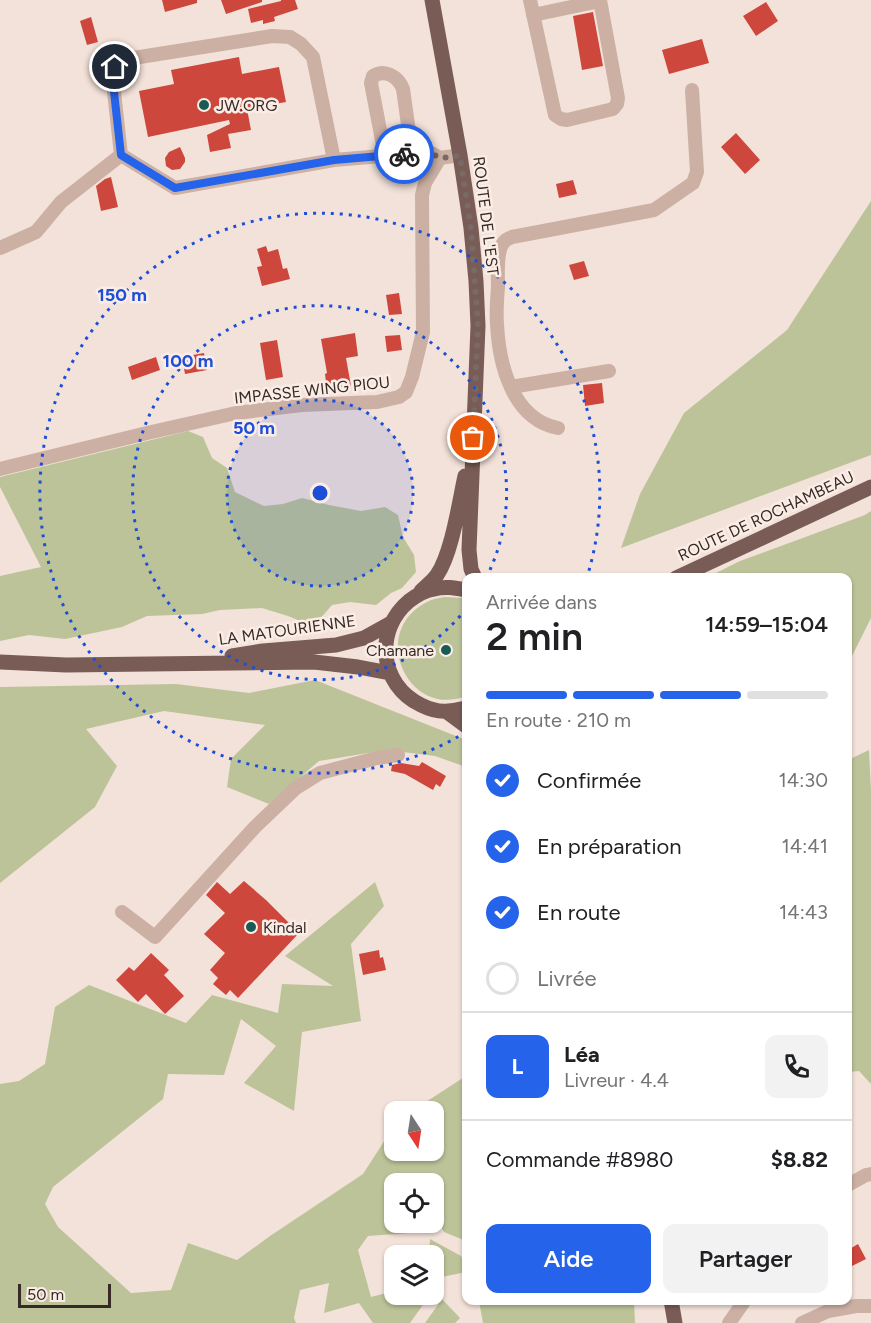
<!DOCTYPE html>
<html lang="fr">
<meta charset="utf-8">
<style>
body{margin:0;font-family:Figtree,sans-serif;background:#f2f2f2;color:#202124;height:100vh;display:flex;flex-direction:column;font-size:22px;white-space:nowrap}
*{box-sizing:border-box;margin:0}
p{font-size:20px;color:#757577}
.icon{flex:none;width:33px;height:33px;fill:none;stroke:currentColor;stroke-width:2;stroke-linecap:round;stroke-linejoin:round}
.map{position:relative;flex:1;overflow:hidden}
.sheet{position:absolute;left:462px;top:573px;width:390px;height:732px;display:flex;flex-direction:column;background:#fff;border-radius:12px;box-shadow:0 2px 4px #0004}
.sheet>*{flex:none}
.needle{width:39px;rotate:168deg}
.buttons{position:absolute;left:384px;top:1101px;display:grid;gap:12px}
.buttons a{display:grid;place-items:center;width:60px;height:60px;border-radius:12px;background:#fff;box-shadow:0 2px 4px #0004;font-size:30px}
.scale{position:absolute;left:18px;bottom:15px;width:93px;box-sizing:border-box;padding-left:6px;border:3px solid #372926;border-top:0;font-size:16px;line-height:21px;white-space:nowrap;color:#372926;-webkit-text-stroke:4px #faede6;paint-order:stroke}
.pin{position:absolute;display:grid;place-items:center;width:51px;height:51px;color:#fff;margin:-26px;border:3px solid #fff;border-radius:50%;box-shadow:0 2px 6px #0007}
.courier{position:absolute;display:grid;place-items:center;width:60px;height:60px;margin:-30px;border:4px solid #2563eb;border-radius:50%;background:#fff;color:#222;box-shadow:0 2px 8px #0007}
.head em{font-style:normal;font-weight:600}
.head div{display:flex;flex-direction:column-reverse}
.head{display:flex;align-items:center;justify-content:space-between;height:102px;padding:0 24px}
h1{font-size:39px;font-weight:600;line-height:45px}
.bar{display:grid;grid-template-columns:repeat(4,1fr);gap:9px 6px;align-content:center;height:72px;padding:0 24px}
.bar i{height:8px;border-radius:4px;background:#e0e0e0}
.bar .selected{background:#2563eb}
.bar p{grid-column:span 4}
.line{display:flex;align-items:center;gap:15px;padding:0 24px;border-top:2px solid #e0e0e0}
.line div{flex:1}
.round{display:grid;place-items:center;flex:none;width:63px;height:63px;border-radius:12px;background:#f2f2f2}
ol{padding:0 24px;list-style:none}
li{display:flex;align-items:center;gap:18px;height:66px}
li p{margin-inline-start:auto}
li .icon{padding:6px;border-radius:50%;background:#2563eb;color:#fff;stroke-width:4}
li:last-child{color:#757577}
li i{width:33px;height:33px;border:3px solid #e0e0e0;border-radius:50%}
.primary-button{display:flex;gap:12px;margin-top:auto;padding:12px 24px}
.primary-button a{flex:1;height:69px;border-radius:12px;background:#2563eb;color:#fff;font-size:24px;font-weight:600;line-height:69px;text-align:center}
.primary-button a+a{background:#f2f2f2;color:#202124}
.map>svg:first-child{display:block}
.green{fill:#bcc398}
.building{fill:#cd473d}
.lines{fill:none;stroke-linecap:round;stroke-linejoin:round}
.minor{stroke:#ccb0a4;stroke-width:14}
.major{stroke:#7a5c56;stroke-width:15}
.done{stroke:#796a65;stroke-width:6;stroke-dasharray:0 10.8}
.route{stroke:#2563eb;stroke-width:8}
.ring{fill:none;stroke:#1d4ed8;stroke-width:3;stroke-dasharray:3 6}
.poi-dot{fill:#195b54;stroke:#faede6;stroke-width:2}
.labels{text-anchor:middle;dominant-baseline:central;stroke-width:5;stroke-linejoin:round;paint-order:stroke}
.poi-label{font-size:16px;fill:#372926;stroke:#faede6;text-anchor:start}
.street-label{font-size:16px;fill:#372926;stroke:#faede6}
.centre{fill:#1d4ed8;stroke:#faede6;stroke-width:3}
.ring-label{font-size:18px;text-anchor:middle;font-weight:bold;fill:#1d4ed8;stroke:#faede6;stroke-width:5;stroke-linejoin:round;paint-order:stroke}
</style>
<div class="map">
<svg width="871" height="1323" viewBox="0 0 871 1323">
<rect width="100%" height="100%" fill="#f3e2d9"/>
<path class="green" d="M 871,201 L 871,455 L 621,548 L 640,494 L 684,413 L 787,330 Z
M 188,431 L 203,437 L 212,458 L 227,468 L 235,492 L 264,506 L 283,504 L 302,498 L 329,505 L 361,511 L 385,507 L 398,515 L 403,537 L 414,555 L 416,572 L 402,588 L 391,593 L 376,605 L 350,602 L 332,605 L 318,621 L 305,623 L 288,616 L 262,608 L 220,610 L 202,614 L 147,616 L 122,627 L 65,639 L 29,635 L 0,641 L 0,576 L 41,567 L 0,487 L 0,477 Z
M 871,511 L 871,618 L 849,662 L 848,668 L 848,578 L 708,577 L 740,561 L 865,515 Z
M 445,597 L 463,598 L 466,600 L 466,696 C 408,719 368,632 427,602 C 432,599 439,598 445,597 Z
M 315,680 L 466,740 L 466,767 L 435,756 L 387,750 L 319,761 L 269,804 L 227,787 L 231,759 L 265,725 L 164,711 L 86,729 L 117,766 L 95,807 L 0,883 L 0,687 L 176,684 L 249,693 Z
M 869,750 L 871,790 L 871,1084 L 859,1071 L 848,1072 L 848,760 Z
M 375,882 L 384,906 L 351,944 L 361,1021 L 302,1032 L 294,1111 L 244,1083 L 276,1046 L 241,1019 L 224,1075 L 168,1074 L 163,1099 L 53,1187 L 45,1204 L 58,1227 L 131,1293 L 171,1290 L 188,1243 L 237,1260 L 270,1236 L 363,1174 L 394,1126 L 394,1150 L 434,1150 L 434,1112 L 412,1111 L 466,1076 L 466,1173 L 464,1190 L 466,1190 L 466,1241 L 444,1232 L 434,1215 L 434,1184 L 394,1184 L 394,1222 L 418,1223 L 410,1233 L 368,1236 L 358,1250 L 371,1297 L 394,1291 L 394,1294 L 430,1295 L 410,1323 L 373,1323 L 359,1303 L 324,1313 L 329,1283 L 300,1290 L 294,1318 L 296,1323 L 0,1323 L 0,1084 L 19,1081 L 45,1064 L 55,1007 L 89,985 L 186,1023 L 212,995 L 278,1013 L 282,984 L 333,986 L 285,956 Z
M 430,1239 L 461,1256 L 466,1270 L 466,1272 L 442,1277 L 434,1290 L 434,1256 L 429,1255 Z
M 442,1299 L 460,1318 L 455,1323 L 425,1323 Z
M 479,1301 L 634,1301 L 635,1323 L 483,1323 Z"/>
<path class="building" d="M 162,0 L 197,0 L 197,3 L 165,12 Z
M 221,0 L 262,0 L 262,2 L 226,14 Z
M 281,0 L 295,0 L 298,9 L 274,17 L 275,21 L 263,24 L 263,20 L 251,23 L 248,9 L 281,1 Z
M 766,2 L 778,21 L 756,36 L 743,16 Z
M 593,12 L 603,66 L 582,70 L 573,16 Z
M 91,17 L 98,42 L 87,45 L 80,21 Z
M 702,39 L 709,63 L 669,74 L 662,50 Z
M 239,57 L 242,74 L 279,67 L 286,102 L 247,109 L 251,130 L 228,134 L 231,148 L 210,152 L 207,135 L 230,124 L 229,120 L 148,137 L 139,91 L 174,84 L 171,70 Z
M 736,133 L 760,160 L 745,174 L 721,147 Z
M 180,147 L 185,158 L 185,162 L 180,169 L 172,170 L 166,166 L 165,158 L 169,152 Z
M 111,177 L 118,207 L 101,211 L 96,186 L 105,179 Z
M 573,180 L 577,194 L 559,198 L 556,184 Z
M 266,246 L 268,252 L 278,249 L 283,269 L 287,268 L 290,279 L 262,286 L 257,267 L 262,266 L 257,249 Z
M 584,261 L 589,276 L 574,280 L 569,265 Z
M 399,293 L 402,314 L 389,315 L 386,295 Z
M 355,333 L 358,356 L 346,358 L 351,386 L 327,390 L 325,374 L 327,373 L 321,339 Z
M 400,335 L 402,350 L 387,352 L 385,336 Z
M 277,340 L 283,377 L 266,380 L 260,343 Z
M 204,353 L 207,370 L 185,374 L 182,357 Z
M 156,357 L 160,370 L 132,380 L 128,367 Z
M 602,383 L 604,403 L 585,406 L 583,385 Z
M 422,762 L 446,776 L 440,787 L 436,784 L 433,790 L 405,774 L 391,771 L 392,765 L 401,763 L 419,766 Z
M 244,881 L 266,900 L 299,933 L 238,998 L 230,990 L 226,995 L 213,984 L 218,978 L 210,970 L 225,953 L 204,934 L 225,913 L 206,895 L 217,882 L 230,894 Z
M 379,950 L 380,958 L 383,957 L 386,970 L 363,975 L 359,954 Z
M 151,953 L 169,970 L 164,975 L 184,996 L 165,1014 L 146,994 L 138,1002 L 116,980 L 129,967 L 134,971 Z
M 858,1244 L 866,1259 L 848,1268 L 848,1250 Z"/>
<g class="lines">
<path class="minor" d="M 530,0 L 555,115 L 561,119 L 567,120 L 613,109 L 617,104 L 618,98 L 600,0
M 533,15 L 600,1
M 121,155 L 112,74 L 115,67 L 127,59 L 272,36 L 290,37 L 301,44 L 313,57 L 334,160
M 385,156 L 371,83 L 373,76 C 385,69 398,76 403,89 L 412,153
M 0,248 L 36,232 L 61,202 L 121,155 L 175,188 L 334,160 L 429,152 L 440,158
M 511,387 L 609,371
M 558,428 C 512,419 499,364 497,324 C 496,312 497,299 498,287 C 498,276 496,250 504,242 C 506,239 510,238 512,237 L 654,210 L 693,183 L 697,172 L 692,90
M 0,469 L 147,433 L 236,413 L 302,405 L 377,402 L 399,397 L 406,392 L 412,377 L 423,332 L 422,195 L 425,183 L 440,158 L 460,155
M 122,912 L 155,937 L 255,827 L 296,788 L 320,773 L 377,758 L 398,755
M 848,1185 L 866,1175 L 871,1174
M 729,1323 L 745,1300
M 802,1323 L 828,1311 L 856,1306 L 871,1306"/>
<path class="major" d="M 432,0 L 460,155 L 471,228 L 476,281 L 478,326 L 469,550 L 471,569 L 475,578
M 676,578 L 871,487
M 466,590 C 455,588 445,586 434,589 C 425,590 417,595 409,601 C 374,630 379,685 421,705 C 429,709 439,712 448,711 C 454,711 461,709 466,708
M 421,591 C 426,586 433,581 437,575 C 452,553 459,503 465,476
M 232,656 L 263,651 L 336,645 L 364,638 L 391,623
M 0,662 L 66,665 L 314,662 L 358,667 L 390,673
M 447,712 L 466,726
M 671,1300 L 675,1323"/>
</g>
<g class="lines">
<path class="done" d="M 404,154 L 429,152 L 440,158 L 460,156 L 471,228 L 478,326 L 473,438"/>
<path class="route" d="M 115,67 L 112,74 L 121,155 L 175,188 L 334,160 L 404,154"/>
</g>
<circle cx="320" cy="493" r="93" fill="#1d4ed8" fill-opacity=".12"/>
<g class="ring">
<circle cx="320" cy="493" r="93"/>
<path d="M466 609A187 187 0 1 1 487 576"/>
<path d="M466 732A280 280 0 1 1 587 577"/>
</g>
<g class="poi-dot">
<circle cx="204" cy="105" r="6"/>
<circle cx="446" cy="650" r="6"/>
<circle cx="251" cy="927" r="6"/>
</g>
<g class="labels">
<g class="poi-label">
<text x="216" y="105">JW.ORG</text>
<text x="434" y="650" text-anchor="end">Chamane</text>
<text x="263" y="927">Kindal</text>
</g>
<g class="street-label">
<text transform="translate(486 216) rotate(83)">ROUTE DE L'EST</text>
<text transform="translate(312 390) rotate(-6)">IMPASSE WING PIOU</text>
<text transform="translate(766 516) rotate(-25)">ROUTE DE ROCHAMBEAU</text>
<text transform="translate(287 630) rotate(-8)">LA MATOURIENNE</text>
</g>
</g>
<circle cx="320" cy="493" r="9" class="centre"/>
<g class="ring-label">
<text x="122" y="301">150 m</text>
<text x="188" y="367">100 m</text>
<text x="254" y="434">50 m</text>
</g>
</svg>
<div class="buttons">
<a><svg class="needle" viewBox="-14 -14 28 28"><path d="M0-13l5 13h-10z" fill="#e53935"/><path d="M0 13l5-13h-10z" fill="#757577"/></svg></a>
<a><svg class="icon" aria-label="locate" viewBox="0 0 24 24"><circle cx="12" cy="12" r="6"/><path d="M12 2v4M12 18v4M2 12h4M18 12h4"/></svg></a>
<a><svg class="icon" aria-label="layers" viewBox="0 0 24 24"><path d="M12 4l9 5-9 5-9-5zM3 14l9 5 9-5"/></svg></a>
</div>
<div class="scale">50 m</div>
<div class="pin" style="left:473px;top:438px;background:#ea580c"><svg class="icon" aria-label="bag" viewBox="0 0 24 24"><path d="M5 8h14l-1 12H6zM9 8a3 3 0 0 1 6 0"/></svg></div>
<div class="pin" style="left:115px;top:67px;background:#1f2937"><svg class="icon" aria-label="home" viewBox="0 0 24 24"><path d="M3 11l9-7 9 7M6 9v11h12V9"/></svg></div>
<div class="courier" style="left:404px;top:154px"><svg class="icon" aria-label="bike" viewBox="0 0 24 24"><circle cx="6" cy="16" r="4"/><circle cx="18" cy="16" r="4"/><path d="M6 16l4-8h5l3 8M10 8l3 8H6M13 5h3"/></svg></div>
<section class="sheet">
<div class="head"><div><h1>2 min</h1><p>Arrivée dans</p></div><em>14:59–15:04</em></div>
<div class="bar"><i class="selected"></i><i class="selected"></i><i class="selected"></i><i></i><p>En route · 210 m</p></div>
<ol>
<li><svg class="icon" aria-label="check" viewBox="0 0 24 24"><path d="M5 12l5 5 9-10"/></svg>Confirmée<p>14:30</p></li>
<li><svg class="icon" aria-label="check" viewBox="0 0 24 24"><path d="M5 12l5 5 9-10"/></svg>En préparation<p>14:41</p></li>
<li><svg class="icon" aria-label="check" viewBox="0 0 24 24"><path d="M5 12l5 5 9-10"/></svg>En route<p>14:43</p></li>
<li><i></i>Livrée</li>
</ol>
<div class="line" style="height:108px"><b class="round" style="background:#2563eb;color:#fff">L</b><div><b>Léa</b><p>Livreur · 4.4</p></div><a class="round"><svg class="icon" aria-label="phone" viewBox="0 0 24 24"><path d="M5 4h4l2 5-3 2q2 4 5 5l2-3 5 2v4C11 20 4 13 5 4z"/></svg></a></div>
<div class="line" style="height:78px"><div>Commande #8980</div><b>$8.82</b></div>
<div class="primary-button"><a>Aide</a><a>Partager</a></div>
</section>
</div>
